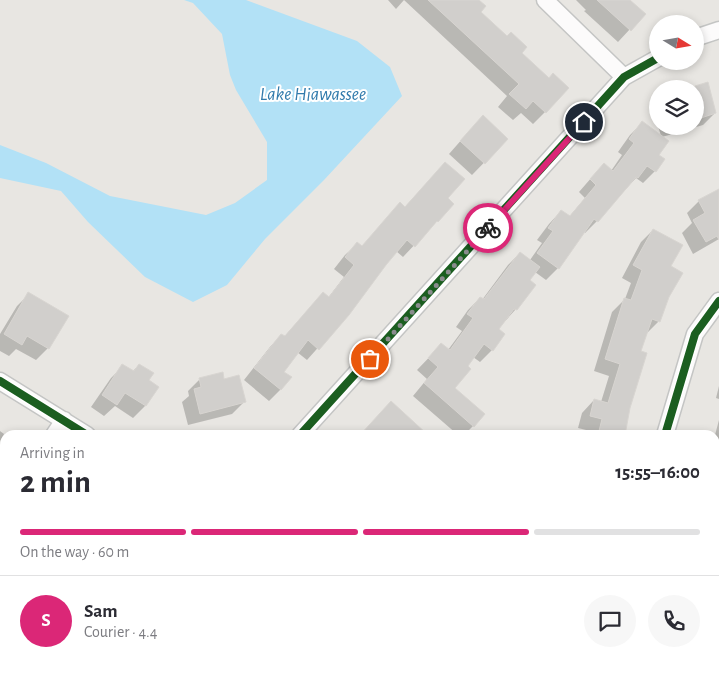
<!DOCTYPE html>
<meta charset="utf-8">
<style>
body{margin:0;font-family:"Alegreya Sans",sans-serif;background:#f7f7f7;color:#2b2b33;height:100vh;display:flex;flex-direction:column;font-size:19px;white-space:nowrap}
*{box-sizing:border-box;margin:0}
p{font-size:16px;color:#7c7c81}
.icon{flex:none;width:28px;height:28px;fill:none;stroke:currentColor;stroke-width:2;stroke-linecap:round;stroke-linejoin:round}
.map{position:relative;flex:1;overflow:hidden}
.drawer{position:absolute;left:0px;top:430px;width:720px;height:245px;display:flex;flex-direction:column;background:#fff;border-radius:15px 15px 0 0;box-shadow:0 2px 8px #0003}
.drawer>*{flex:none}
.needle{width:32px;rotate:101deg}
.buttons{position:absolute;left:649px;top:15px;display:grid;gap:10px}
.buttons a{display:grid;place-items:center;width:55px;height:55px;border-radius:50%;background:#fff;box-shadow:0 2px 8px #0003;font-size:25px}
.pin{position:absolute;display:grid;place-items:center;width:42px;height:42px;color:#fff;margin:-21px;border:2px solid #fff;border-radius:50%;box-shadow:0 1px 5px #0007}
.courier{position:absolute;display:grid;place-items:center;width:50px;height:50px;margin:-25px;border:4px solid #db2777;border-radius:50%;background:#fff;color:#222;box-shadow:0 1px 6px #0007}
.overview em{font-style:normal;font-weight:700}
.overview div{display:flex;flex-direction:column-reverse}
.overview{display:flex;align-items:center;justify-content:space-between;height:85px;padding:0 20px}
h1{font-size:32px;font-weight:700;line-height:38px}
.bar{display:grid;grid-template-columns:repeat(4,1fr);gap:8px 5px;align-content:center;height:60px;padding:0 20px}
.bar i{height:6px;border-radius:4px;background:#e1e1e2}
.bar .current{background:#db2777}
.bar p{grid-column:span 4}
.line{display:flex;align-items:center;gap:12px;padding:0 20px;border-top:1px solid #e1e1e2}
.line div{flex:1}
.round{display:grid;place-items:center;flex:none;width:52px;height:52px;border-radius:26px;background:#f7f7f7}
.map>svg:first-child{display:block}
.water{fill:#b2e1f6}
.shadow{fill:#0003}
.building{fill:#d1cfcc;stroke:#d8d5d1}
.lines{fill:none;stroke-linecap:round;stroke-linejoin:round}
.street-casing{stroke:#c4c5c4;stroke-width:19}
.street{stroke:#fcfbfb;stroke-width:16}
.cycleway-casing{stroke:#fff;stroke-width:11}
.cycleway{stroke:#1b5e20;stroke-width:8}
.done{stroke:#8a8c8e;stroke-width:5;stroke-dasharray:0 9}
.route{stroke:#db2777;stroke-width:6}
.labels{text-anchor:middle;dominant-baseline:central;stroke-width:4;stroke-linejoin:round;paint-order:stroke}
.water-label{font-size:19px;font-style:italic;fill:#327bac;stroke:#fff}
</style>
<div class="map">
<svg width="719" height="675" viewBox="0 0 719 675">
<rect width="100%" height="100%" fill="#e8e6e2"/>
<path class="water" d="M 184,0 L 246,0 L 357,41 L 390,67 L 402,96 L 324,180 L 265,239 L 227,285 L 193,302 L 145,277 L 88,222 L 61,191 L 0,178 L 0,145 L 46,163 L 110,196 L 206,215 L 235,203 L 267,180 L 267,142 L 236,90 L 230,75 L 222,34 L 193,3 Z"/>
<path class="shadow" d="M 388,0 L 477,0 L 479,12 L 507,38 L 520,53 L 545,112 L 533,124 L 521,113 L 513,120 L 498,107 L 507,96 L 404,0 L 396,9 Z
M 576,0 L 628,0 L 644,14 L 618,42 L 584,11 L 586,10 Z
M 707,84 L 715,113 L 703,125 L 662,137 L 657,155 L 663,159 L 655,171 L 643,183 L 636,178 L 625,190 L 597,221 L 585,233 L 584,232 L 558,268 L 546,280 L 535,272 L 528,281 L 516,309 L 497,330 L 504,334 L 492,350 L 480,362 L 473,357 L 453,388 L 473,426 L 464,435 L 458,435 L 413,396 L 427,379 L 417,370 L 441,345 L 448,350 L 462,331 L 456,327 L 468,310 L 480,298 L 482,300 L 508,265 L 520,253 L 530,260 L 542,243 L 537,240 L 549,224 L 561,211 L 569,217 L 585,198 L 579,192 L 592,177 L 611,171 L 622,155 L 618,152 L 630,135 L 642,123 L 661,136 L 658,126 L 695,126 L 695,89 L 690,89 Z
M 658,103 L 658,125 L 652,108 Z
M 471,129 L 507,139 L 472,175 L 449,154 Z
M 445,163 L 446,198 L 453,204 L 437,221 L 403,257 L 396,251 L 348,314 L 307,360 L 297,352 L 282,372 L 281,389 L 269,401 L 244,380 L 270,347 L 281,335 L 284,337 L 323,293 L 328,298 L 344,277 L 334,269 L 345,255 L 357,244 L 361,247 L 404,208 Z
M 719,190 L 719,239 L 693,254 L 682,233 L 692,223 L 687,213 L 699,201 Z
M 653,230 L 670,267 L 668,296 L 659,321 L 647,333 L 639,352 L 623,435 L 590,435 L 590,431 L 578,428 L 582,413 L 594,400 L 601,402 L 609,376 L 594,371 L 612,312 L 625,299 L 631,283 L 622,278 L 641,242 Z
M 29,294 L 48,348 L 36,360 L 16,349 L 9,356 L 0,351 L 0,334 L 17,306 Z
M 139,365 L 147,381 L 157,387 L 145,406 L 133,418 L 115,406 L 104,416 L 91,407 L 111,378 L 123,366 L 132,372 Z
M 200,379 L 224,380 L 244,402 L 232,414 L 188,425 L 182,402 L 189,396 L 188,391 Z
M 719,386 L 719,399 L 716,398 Z
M 719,420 L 719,538 L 715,542 L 715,435 Z
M 0,431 L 4,434 L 0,441 Z
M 5,579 L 5,607 L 0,604 L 0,588 Z
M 104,670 L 167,670 L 167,675 L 118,675 L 118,672 L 104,674 Z
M 214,670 L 260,670 L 258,675 L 212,675 Z
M 348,670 L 402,670 L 398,675 L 346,675 Z
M 487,670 L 506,671 L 508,670 L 592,670 L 592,675 L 482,675 Z"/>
<path class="building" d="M 428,0 L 479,0 L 486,6 L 481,12 L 507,36 L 511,32 L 527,47 L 522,53 L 549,78 L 553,73 L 569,88 L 546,113 L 533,101 L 526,109 L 509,94 L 519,84 Z
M 597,0 L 630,0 L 646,14 L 631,31 Z
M 708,82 L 716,113 L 695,120 L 695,86 Z
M 483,115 L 508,139 L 485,164 L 460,141 Z
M 642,121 L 669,141 L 659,155 L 665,159 L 656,172 L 647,166 L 638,178 L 636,177 L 598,222 L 594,219 L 559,269 L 537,253 L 553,231 L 548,228 L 561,210 L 570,216 L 596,185 L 590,179 L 604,163 L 613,171 L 634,143 L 629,139 Z
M 445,162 L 465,179 L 448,198 L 454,204 L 438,222 L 437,221 L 415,247 L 407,240 L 386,265 L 349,315 L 319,350 L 308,340 L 284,372 L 292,377 L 281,390 L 254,368 L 281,334 L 285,336 L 323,292 L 329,297 L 354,265 L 345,257 L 357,242 L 362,246 L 400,202 L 405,207 Z
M 719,189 L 719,240 L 717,236 L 706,242 L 693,220 L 705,213 L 698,200 Z
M 653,229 L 683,245 L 671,266 L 683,273 L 669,297 L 660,322 L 652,319 L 641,351 L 647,353 L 630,408 L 625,435 L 598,435 L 602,419 L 590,416 L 594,399 L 608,403 L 620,364 L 605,359 L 624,298 L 631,300 L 642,270 L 633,265 Z
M 520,252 L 540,267 L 530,280 L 536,285 L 517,310 L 514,309 L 499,329 L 505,334 L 493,351 L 484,344 L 468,366 L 471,369 L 455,388 L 485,414 L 474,427 L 424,383 L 438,367 L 428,358 L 441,343 L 450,350 L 473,318 L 467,314 L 480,297 L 484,299 Z
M 28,292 L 69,316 L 49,349 L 27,336 L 22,345 L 4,334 Z
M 122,364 L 134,371 L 139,364 L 154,373 L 149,380 L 159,387 L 146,406 L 125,393 L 117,405 L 102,395 Z
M 223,372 L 224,379 L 239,375 L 246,402 L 200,414 L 194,389 L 201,387 L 199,378 Z
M 391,401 L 428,435 L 360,435 Z"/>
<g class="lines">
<defs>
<path id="street" d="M 545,0 L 624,77
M 695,38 L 719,30
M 0,381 L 87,435
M 54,435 L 64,420
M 300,435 L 624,77 L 658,58
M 665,435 L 695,334 L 719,301
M 0,521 L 5,513
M 0,640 L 5,643
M 715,651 L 719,652
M 48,670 L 53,675
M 433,675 L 435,670"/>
</defs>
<use href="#street" class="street-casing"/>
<use href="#street" class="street"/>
<defs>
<path id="cycleway" d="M 0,381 L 87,435
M 300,435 L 624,77 L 658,58
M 665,435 L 695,334 L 719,301"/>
</defs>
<use href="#cycleway" class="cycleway-casing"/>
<use href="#cycleway" class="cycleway"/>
</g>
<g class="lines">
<path class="done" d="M 370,359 L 488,228"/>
<path class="route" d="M 488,228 L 584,122"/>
</g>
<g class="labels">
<g class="water-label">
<text x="313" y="94">Lake Hiawassee</text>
</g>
</g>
</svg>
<div class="buttons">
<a><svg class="needle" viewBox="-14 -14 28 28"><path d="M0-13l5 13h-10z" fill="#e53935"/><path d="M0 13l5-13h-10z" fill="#7c7c81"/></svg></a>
<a><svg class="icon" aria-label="layers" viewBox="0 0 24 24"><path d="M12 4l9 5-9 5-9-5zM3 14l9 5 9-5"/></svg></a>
</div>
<div class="pin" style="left:370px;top:359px;background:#ea580c"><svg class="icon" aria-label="bag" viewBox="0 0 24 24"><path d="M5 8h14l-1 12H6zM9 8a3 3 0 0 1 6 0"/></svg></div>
<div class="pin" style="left:584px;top:122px;background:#1f2937"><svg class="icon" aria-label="home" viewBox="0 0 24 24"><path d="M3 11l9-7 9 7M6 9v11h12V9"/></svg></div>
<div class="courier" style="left:488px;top:228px"><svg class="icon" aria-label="bike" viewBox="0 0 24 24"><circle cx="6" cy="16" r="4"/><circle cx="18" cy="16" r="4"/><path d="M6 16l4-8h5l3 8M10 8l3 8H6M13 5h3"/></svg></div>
<section class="drawer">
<div class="overview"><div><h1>2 min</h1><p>Arriving in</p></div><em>15:55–16:00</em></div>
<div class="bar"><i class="current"></i><i class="current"></i><i class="current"></i><i></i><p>On the way · 60 m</p></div>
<div class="line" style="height:90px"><b class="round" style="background:#db2777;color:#fff">S</b><div><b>Sam</b><p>Courier · 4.4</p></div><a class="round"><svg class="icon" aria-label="chat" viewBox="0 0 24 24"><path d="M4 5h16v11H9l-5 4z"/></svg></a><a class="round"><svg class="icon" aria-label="phone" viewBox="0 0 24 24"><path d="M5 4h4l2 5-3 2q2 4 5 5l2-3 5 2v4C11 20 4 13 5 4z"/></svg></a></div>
</section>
</div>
